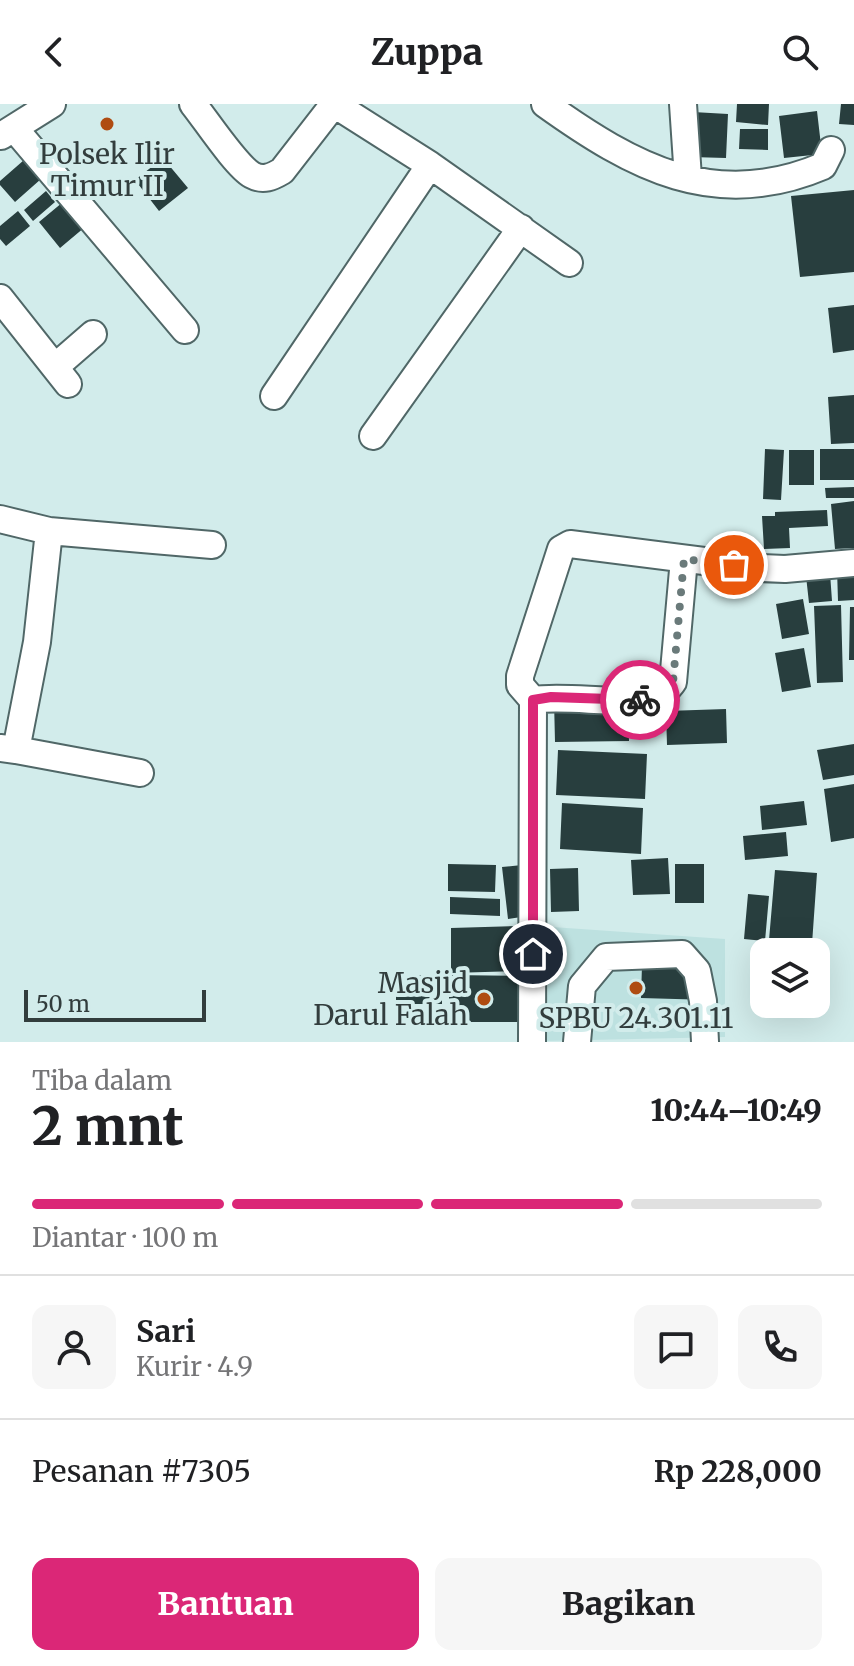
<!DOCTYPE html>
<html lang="id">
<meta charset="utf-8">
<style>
body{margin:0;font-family:Merriweather,serif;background:#f6f6f6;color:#202124;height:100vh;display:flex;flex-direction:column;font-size:30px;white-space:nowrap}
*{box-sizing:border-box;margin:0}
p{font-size:26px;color:#757577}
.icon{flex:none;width:44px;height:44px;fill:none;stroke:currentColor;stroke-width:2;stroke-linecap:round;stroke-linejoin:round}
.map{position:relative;height:938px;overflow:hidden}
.panel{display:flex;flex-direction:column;background:#fff;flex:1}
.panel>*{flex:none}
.controls{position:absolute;left:750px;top:834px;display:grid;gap:16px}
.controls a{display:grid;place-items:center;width:80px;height:80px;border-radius:16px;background:#fff;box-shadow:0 8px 32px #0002;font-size:40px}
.scale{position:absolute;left:24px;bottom:20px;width:182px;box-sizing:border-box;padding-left:8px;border:4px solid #323d3d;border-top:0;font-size:22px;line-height:28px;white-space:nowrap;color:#323d3d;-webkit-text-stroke:6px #d2eceb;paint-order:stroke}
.pin{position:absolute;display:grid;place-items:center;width:68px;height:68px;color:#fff;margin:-34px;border:4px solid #fff;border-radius:50%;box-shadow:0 2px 8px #0007}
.courier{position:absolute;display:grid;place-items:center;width:80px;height:80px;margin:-40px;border:6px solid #db2777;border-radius:50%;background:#fff;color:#222;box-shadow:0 2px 10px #0007}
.headline em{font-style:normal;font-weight:800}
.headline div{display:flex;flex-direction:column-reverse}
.headline{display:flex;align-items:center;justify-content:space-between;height:136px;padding:0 32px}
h1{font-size:52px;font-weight:800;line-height:60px}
.bar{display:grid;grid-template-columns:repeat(4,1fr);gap:12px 8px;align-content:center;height:96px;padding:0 32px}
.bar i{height:10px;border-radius:6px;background:#e0e0e0}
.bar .selected{background:#db2777}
.bar p{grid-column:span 4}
.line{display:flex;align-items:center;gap:20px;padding:0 32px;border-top:2px solid #e0e0e0}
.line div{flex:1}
.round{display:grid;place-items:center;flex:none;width:84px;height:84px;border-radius:16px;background:#f6f6f6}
.cta{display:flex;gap:16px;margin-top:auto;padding:16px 32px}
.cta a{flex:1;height:92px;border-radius:16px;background:#db2777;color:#fff;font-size:32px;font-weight:800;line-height:92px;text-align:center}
.cta a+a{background:#f6f6f6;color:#202124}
header{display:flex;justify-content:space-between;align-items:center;height:104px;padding:0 32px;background:#fff;font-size:36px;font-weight:800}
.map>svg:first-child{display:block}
.built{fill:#bde1e0}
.building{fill:#283e3e}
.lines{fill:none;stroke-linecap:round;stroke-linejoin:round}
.minor-casing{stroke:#506767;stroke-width:30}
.minor{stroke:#fff;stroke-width:26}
.done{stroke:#6a7a7a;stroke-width:8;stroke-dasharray:0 14.4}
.route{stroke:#db2777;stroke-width:10}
.poi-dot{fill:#af4c12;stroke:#d2eceb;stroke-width:3}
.labels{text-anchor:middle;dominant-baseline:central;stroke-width:8;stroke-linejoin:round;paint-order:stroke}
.poi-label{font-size:28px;fill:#323d3d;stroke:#d2eceb}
</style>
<header><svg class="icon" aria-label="back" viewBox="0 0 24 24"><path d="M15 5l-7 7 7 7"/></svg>Zuppa<svg class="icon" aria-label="search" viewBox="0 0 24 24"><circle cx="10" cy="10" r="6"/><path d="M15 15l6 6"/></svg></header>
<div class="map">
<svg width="854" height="938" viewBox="0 0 854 938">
<rect width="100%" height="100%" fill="#d2eceb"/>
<path class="built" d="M 552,823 L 725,835 L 725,933 L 544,937 Z"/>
<path class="building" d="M 737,0 L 769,0 L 768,21 L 736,18 Z
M 841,0 L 854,0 L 854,21 L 839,20 Z
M 817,7 L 822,50 L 784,54 L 779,12 Z
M 693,8 L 728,10 L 726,54 L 691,53 Z
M 740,25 L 768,25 L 768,46 L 739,45 Z
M 163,54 L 188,84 L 159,107 L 135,76 Z
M 24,56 L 41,75 L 15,98 L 0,81 L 0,77 Z
M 854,86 L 854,168 L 800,173 L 791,92 Z
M 46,87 L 55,98 L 33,117 L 24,106 Z
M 63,98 L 85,123 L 60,144 L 39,118 Z
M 18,107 L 30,122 L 6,142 L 0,135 L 0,122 Z
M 854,201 L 854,246 L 833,249 L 828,204 Z
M 854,291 L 854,339 L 831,340 L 828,293 Z
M 765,345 L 784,346 L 781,396 L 763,395 Z
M 820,345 L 854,345 L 854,376 L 820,376 Z
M 789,346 L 814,346 L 814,381 L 789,381 Z
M 854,383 L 854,394 L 826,394 L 825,384 Z
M 854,397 L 854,444 L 835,445 L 831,400 Z
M 827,406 L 828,422 L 789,424 L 790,444 L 764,445 L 762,412 L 775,412 L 775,408 Z
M 837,465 L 854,465 L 854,496 L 838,497 Z
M 830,469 L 832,497 L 809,499 L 806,472 Z
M 803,495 L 809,530 L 782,535 L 776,500 Z
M 841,501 L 843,578 L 817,579 L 814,502 Z
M 850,503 L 854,503 L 854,556 L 849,556 Z
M 804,544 L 811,583 L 782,588 L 775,549 Z
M 554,596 L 628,597 L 629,637 L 555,638 Z
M 726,605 L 727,639 L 667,641 L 666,607 Z
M 854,640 L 854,671 L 823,676 L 817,646 Z
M 558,646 L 647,650 L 645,695 L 556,691 Z
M 854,680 L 854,734 L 831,738 L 824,685 Z
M 804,697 L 807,721 L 762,726 L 760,702 Z
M 562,699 L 643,704 L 641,750 L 560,745 Z
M 786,728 L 788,752 L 745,756 L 743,732 Z
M 668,754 L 670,790 L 633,791 L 631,756 Z
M 448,760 L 496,761 L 495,788 L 448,787 Z
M 675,760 L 704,760 L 704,799 L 675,799 Z
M 522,761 L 528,812 L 508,815 L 502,763 Z
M 578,764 L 579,807 L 551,808 L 550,765 Z
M 775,766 L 817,769 L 812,840 L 769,836 Z
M 748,790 L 769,792 L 765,837 L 744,835 Z
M 450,793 L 500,795 L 500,812 L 450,810 Z
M 520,822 L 520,867 L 451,869 L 451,824 Z
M 642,861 L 710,862 L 710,896 L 641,894 Z
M 396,871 L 442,871 L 442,900 L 396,900 Z
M 449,871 L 520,872 L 519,918 L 449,918 Z
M 772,900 L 804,900 L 803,907 Z"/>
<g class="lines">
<defs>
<path id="minor" d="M 193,0 C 206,16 236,62 252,71 C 263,77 272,73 282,67 L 334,0 L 430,61 L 569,159
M 545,0 C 633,63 715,108 823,62 L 831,46
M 683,0 L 688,74
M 14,24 L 185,226
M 1,32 L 52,0
M 0,194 L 68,280
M 55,263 L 93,230
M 274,292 L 430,61
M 373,332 L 521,124
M 0,415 L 49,427 L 37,538 L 16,646 L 0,644
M 49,427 L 212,441
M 533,596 C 568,590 631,604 659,592 C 665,589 669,583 673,578 L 684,455
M 16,646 L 140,669
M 532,938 L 533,596 L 520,581 L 520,572 L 561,445 L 570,440 L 759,464 L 785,465 L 854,459
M 577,938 L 582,882 L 606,853 L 682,850 L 697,867 L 703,897 L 705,938"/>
</defs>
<use href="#minor" class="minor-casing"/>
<use href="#minor" class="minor"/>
</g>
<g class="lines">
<path class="done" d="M 640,596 L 662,591 L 673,578 L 684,455 L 734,461"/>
<path class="route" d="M 533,850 L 533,596 L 551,593 L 640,596"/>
</g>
<g class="poi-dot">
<circle cx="107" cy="20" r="8"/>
<circle cx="636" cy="884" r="8"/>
<circle cx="484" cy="895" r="8"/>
</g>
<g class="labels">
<g class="poi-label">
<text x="107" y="50">Polsek Ilir<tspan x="107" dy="32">Timur II</tspan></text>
<text x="468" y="879" text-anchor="end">Masjid<tspan x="468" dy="32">Darul Falah</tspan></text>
<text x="636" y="914">SPBU 24.301.11</text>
</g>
</g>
</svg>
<div class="controls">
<a><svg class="icon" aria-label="layers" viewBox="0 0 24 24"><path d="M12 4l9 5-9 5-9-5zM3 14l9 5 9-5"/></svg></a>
</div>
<div class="scale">50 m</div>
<div class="pin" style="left:734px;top:461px;background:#ea580c"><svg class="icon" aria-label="bag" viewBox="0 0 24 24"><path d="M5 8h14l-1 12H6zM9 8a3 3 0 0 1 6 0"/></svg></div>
<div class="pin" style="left:533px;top:850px;background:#1f2937"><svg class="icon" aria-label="home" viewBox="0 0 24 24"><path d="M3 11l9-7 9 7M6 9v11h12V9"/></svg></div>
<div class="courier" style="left:640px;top:596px"><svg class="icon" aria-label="bike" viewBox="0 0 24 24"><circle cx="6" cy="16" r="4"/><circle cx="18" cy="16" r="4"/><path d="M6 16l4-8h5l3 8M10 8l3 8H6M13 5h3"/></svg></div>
</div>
<section class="panel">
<div class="headline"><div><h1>2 mnt</h1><p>Tiba dalam</p></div><em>10:44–10:49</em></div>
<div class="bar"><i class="selected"></i><i class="selected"></i><i class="selected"></i><i></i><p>Diantar · 100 m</p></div>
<div class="line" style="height:144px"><a class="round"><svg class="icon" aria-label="person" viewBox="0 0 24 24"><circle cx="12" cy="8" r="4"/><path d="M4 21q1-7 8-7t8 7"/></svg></a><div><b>Sari</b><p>Kurir · 4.9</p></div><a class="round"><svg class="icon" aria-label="chat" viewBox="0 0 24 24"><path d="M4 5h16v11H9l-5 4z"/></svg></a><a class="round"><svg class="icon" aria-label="phone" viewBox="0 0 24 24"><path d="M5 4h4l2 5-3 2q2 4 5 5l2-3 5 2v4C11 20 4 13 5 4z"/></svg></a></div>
<div class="line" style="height:104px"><div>Pesanan #7305</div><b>Rp 228,000</b></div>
<div class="cta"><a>Bantuan</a><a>Bagikan</a></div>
</section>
